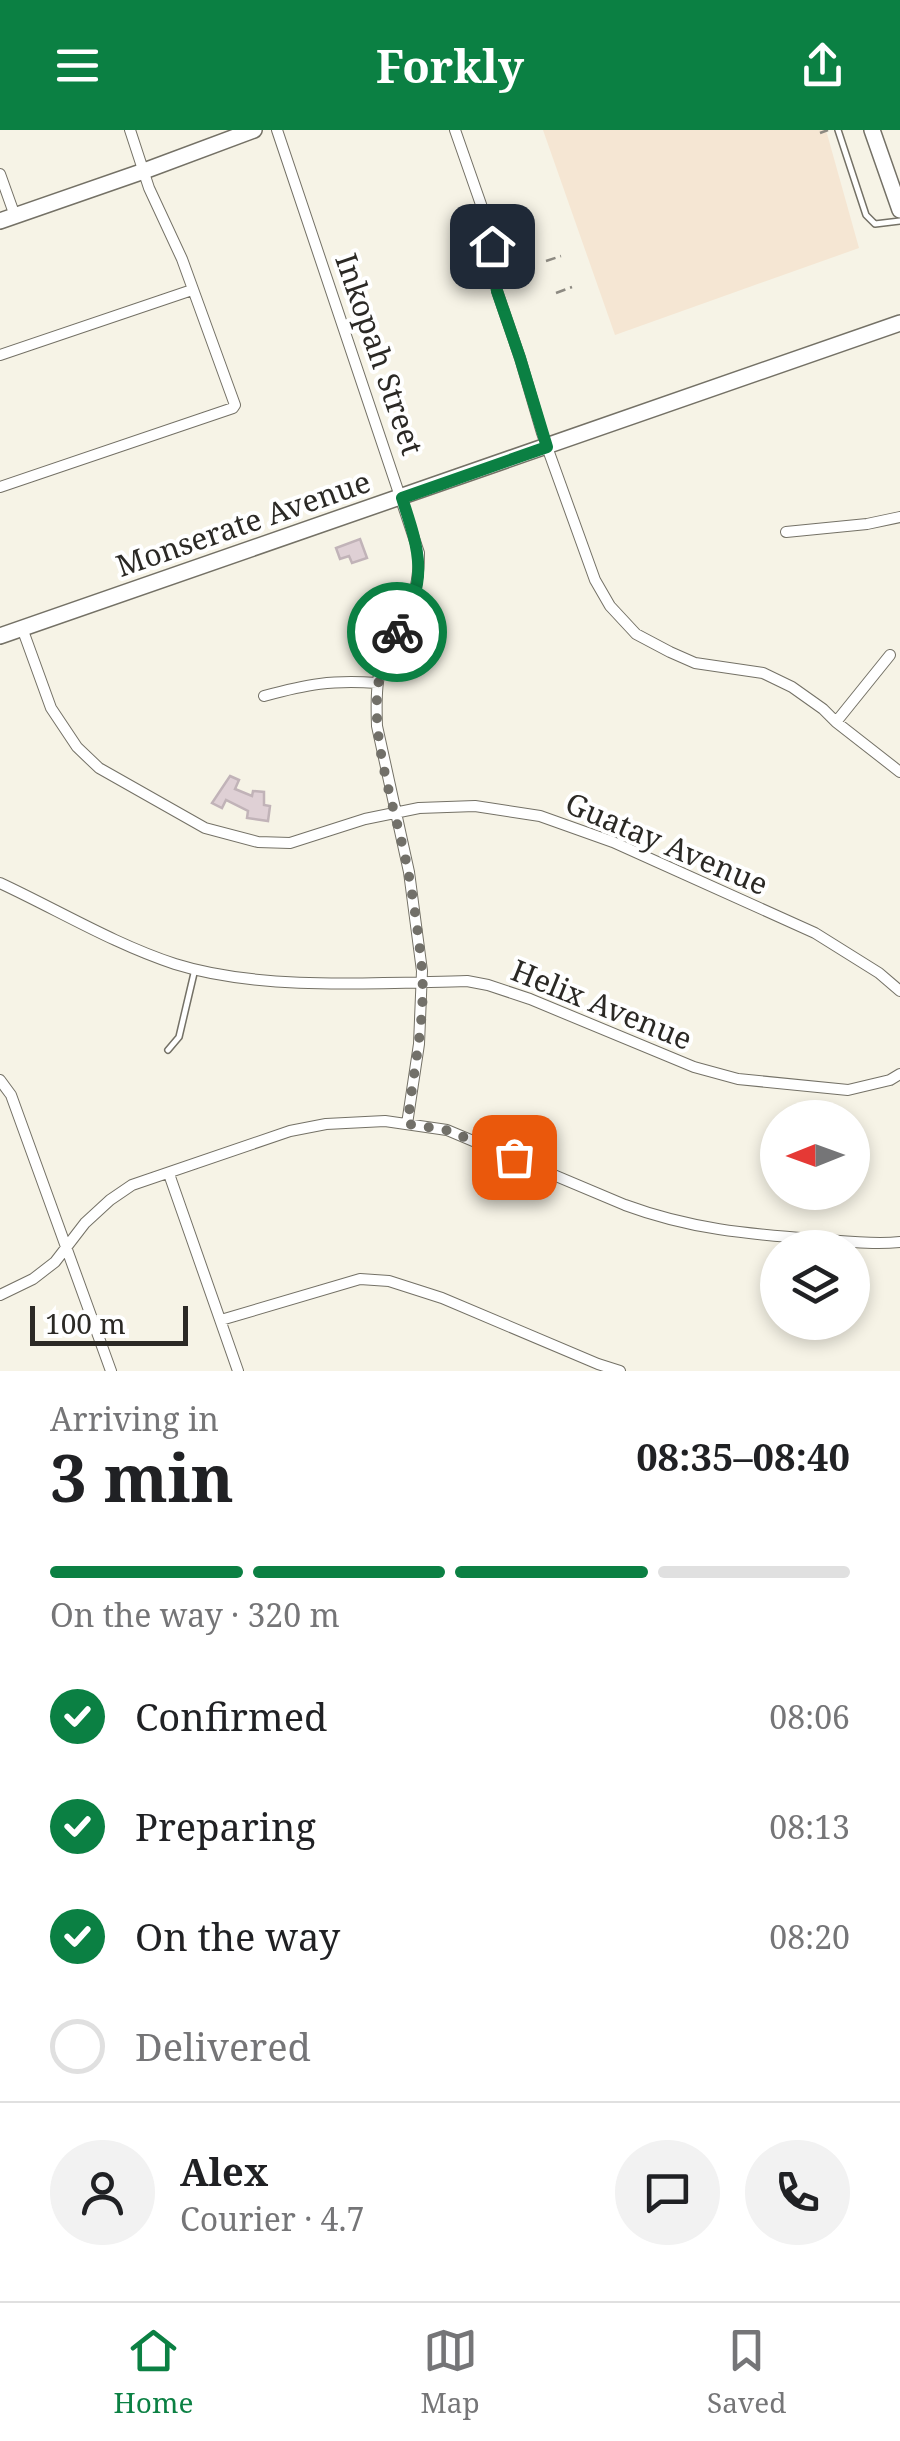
<!DOCTYPE html>
<meta charset="utf-8">
<style>
body{margin:0;font-family:"Noto Serif",serif;background:#f2f2f2;color:#202124;height:100vh;display:flex;flex-direction:column;font-size:38px;white-space:nowrap}
*{box-sizing:border-box;margin:0}
p{font-size:32px;color:#757577}
.icon{flex:none;width:55px;height:55px;fill:none;stroke:currentColor;stroke-width:2;stroke-linecap:round;stroke-linejoin:round}
.map{position:relative;height:1241px;overflow:hidden}
.details{display:flex;flex-direction:column;background:#fff;flex:1}
.details>*{flex:none}
.needle{width:65px;rotate:269deg}
.fabs{position:absolute;left:760px;top:970px;display:grid;gap:20px}
.fabs a{display:grid;place-items:center;width:110px;height:110px;border-radius:50%;background:#fff;box-shadow:0 5px 15px #0003;font-size:50px}
.scale{position:absolute;left:30px;bottom:25px;width:158px;box-sizing:border-box;padding-left:10px;border:5px solid #2b2925;border-top:0;font-size:28px;line-height:35px;white-space:nowrap;color:#2b2925;-webkit-text-stroke:8px #fff;paint-order:stroke}
.pin{position:absolute;display:grid;place-items:center;width:85px;height:85px;color:#fff;margin:-42px;border-radius:20px;box-shadow:0 5px 15px #0006}
.courier{position:absolute;display:grid;place-items:center;width:100px;height:100px;margin:-50px;border:8px solid #0b8043;border-radius:50%;background:#fff;color:#222;box-shadow:0 2px 12px #0007}
.summary em{font-style:normal;font-weight:700}
.summary div{display:flex;flex-direction:column-reverse}
.summary{display:flex;align-items:center;justify-content:space-between;height:170px;padding:0 50px}
h1{font-size:65px;font-weight:700;line-height:75px}
.bar{display:grid;grid-template-columns:repeat(4,1fr);gap:15px 10px;align-content:center;height:120px;padding:0 50px}
.bar i{height:12px;border-radius:8px;background:#e0e0e0}
.bar .active{background:#0b8043}
.bar p{grid-column:span 4}
.line{display:flex;align-items:center;gap:25px;padding:0 50px;border-top:2px solid #e0e0e0}
.line div{flex:1}
.round{display:grid;place-items:center;flex:none;width:105px;height:105px;border-radius:52px;background:#f2f2f2}
ol{padding:0 50px;list-style:none}
li{display:flex;align-items:center;gap:30px;height:110px}
li p{margin-inline-start:auto}
li .icon{padding:10px;border-radius:50%;background:#0b8043;color:#fff;stroke-width:4}
li:last-child{color:#757577}
li i{width:55px;height:55px;border:5px solid #e0e0e0;border-radius:50%}
header{display:flex;justify-content:space-between;align-items:center;height:130px;padding:0 50px;background:#0b8043;color:#fff;font-size:45px;font-weight:700}
.dock{display:flex;justify-content:space-around;align-items:center;height:140px;border-top:2px solid #e0e0e0;background:#fff;font-size:28px;color:#757577}
.dock a{display:grid;justify-items:center;gap:5px}
.dock .active{color:#0b8043}
.map>svg:first-child{display:block}
.education{fill:#f5e6d3}
.building{fill:#dfd0d5;stroke:#c1b3b8;stroke-width:2.5}
.lines{fill:none;stroke-linecap:round;stroke-linejoin:round}
.lane-casing{stroke:#747166;stroke-width:8}
.street-casing{stroke:#747166;stroke-width:12}
.secondary-casing{stroke:#747166;stroke-width:18}
.path{stroke:#8d8a82;stroke-width:2.5;stroke-dasharray:10 5;stroke-linecap:butt}
.lane{stroke:#fff;stroke-width:5}
.street{stroke:#fff;stroke-width:10}
.secondary{stroke:#fff;stroke-width:15}
.done{stroke:#727069;stroke-width:10;stroke-dasharray:0 18}
.route{stroke:#0b8043;stroke-width:12}
.labels{text-anchor:middle;dominant-baseline:central;stroke-width:8;stroke-linejoin:round;paint-order:stroke}
.street-label{font-size:30px;fill:#2b2925;stroke:#fff}
</style>
<header><svg class="icon" aria-label="menu" viewBox="0 0 24 24"><path d="M4 6h16M4 12h16M4 18h16"/></svg>Forkly<svg class="icon" aria-label="share" viewBox="0 0 24 24"><path d="M12 15V3M7 8l5-5 5 5M5 13v7h14v-7"/></svg></header>
<div class="map">
<svg width="900" height="1241" viewBox="0 0 900 1241">
<rect width="100%" height="100%" fill="#f6f3e6"/>
<path class="education" d="M 543,0 L 826,0 L 859,118 L 615,205 Z"/>
<path class="building" d="M 360,409 L 367,428 L 352,433 L 349,426 L 340,429 L 336,418 Z
M 230,646 L 239,650 L 235,659 L 252,666 L 253,661 L 264,662 L 264,675 L 270,676 L 268,691 L 247,688 L 248,681 L 226,670 L 222,678 L 212,673 Z"/>
<g class="lines">
<defs>
<path id="lane" d="M 838,0 L 866,85 L 875,94 L 900,91
M 168,920 L 179,907 L 195,839"/>
<path id="street" d="M 277,0 L 419,423 C 419,447 415,470 403,491 C 398,500 391,509 387,518 C 376,543 376,569 377,596 L 409,742 L 422,841 L 419,914 L 407,994
M 455,0 L 484,83 L 497,161 L 520,228 L 542,303 L 595,450 L 610,476 L 636,504 L 670,522 L 695,533 L 763,543 L 792,557 L 823,579 L 836,592 L 900,642
M 0,44 L 15,86
M 0,225 L 192,160
M 0,357 L 233,278 L 235,275 L 182,129 L 149,58 L 130,0
M 786,402 L 867,394 L 900,387
M 22,498 L 51,578 L 77,617 L 99,638 L 205,698 L 258,712 L 290,713 L 365,689 L 419,678 L 475,676 L 540,686 L 613,712 L 815,803 L 879,843 L 900,861
M 264,566 C 308,554 331,550 377,553
M 836,592 L 890,525
M 0,753 C 58,780 114,814 175,834 C 261,861 377,853 467,851 L 488,855 L 530,869 L 694,937 L 738,949 L 848,960 L 890,950 L 900,944
M 0,950 L 11,965 L 111,1241
M 169,1044 L 238,1241
M 0,1165 L 33,1149 L 55,1132 L 85,1093 L 110,1070 L 132,1055 L 290,1001 L 326,994 L 385,991 L 447,1000 L 625,1075 C 690,1099 747,1104 815,1109 C 843,1111 872,1115 900,1112
M 221,1190 L 360,1149 L 389,1151 L 442,1168 L 598,1234 L 620,1241"/>
<path id="secondary" d="M 872,0 L 900,80
M 0,91 L 144,41 L 254,0
M 0,506 L 900,193"/>
</defs>
<use href="#lane" class="lane-casing"/>
<use href="#street" class="street-casing"/>
<use href="#secondary" class="secondary-casing"/>
<path class="path" d="M 820,3 L 828,0
M 546,131 L 561,126
M 556,163 L 572,157"/>
<use href="#lane" class="lane"/>
<use href="#street" class="street"/>
<use href="#secondary" class="secondary"/>
</g>
<g class="lines">
<path class="done" d="M 397,502 C 352,572 394,666 408,741 C 414,773 419,807 422,840 C 426,892 412,943 408,994 L 446,1000 L 514,1027"/>
<path class="route" d="M 397,502 C 430,451 419,420 402,368 L 547,317 L 520,228 L 497,161 L 492,116"/>
</g>
<g class="labels">
<g class="street-label">
<text transform="translate(380 224) rotate(71)">Inkopah Street</text>
<text transform="translate(243 393) rotate(-19)">Monserate Avenue</text>
<text transform="translate(667 713) rotate(23)">Guatay Avenue</text>
<text transform="translate(602 874) rotate(22)">Helix Avenue</text>
</g>
</g>
</svg>
<div class="fabs">
<a><svg class="needle" viewBox="-14 -14 28 28"><path d="M0-13l5 13h-10z" fill="#e53935"/><path d="M0 13l5-13h-10z" fill="#757577"/></svg></a>
<a><svg class="icon" aria-label="layers" viewBox="0 0 24 24"><path d="M12 4l9 5-9 5-9-5zM3 14l9 5 9-5"/></svg></a>
</div>
<div class="scale">100 m</div>
<div class="pin" style="left:514px;top:1027px;background:#ea580c"><svg class="icon" aria-label="bag" viewBox="0 0 24 24"><path d="M5 8h14l-1 12H6zM9 8a3 3 0 0 1 6 0"/></svg></div>
<div class="pin" style="left:492px;top:116px;background:#1f2937"><svg class="icon" aria-label="home" viewBox="0 0 24 24"><path d="M3 11l9-7 9 7M6 9v11h12V9"/></svg></div>
<div class="courier" style="left:397px;top:502px"><svg class="icon" aria-label="bike" viewBox="0 0 24 24"><circle cx="6" cy="16" r="4"/><circle cx="18" cy="16" r="4"/><path d="M6 16l4-8h5l3 8M10 8l3 8H6M13 5h3"/></svg></div>
</div>
<section class="details">
<div class="summary"><div><h1>3 min</h1><p>Arriving in</p></div><em>08:35–08:40</em></div>
<div class="bar"><i class="active"></i><i class="active"></i><i class="active"></i><i></i><p>On the way · 320 m</p></div>
<ol>
<li><svg class="icon" aria-label="check" viewBox="0 0 24 24"><path d="M5 12l5 5 9-10"/></svg>Confirmed<p>08:06</p></li>
<li><svg class="icon" aria-label="check" viewBox="0 0 24 24"><path d="M5 12l5 5 9-10"/></svg>Preparing<p>08:13</p></li>
<li><svg class="icon" aria-label="check" viewBox="0 0 24 24"><path d="M5 12l5 5 9-10"/></svg>On the way<p>08:20</p></li>
<li><i></i>Delivered</li>
</ol>
<div class="line" style="height:180px"><a class="round"><svg class="icon" aria-label="person" viewBox="0 0 24 24"><circle cx="12" cy="8" r="4"/><path d="M4 21q1-7 8-7t8 7"/></svg></a><div><b>Alex</b><p>Courier · 4.7</p></div><a class="round"><svg class="icon" aria-label="chat" viewBox="0 0 24 24"><path d="M4 5h16v11H9l-5 4z"/></svg></a><a class="round"><svg class="icon" aria-label="phone" viewBox="0 0 24 24"><path d="M5 4h4l2 5-3 2q2 4 5 5l2-3 5 2v4C11 20 4 13 5 4z"/></svg></a></div>
</section>
<nav class="dock">
<a class="active"><svg class="icon" aria-label="home" viewBox="0 0 24 24"><path d="M3 11l9-7 9 7M6 9v11h12V9"/></svg>Home</a>
<a><svg class="icon" aria-label="map" viewBox="0 0 24 24"><path d="M3 6l6-2 6 2 6-2v14l-6 2-6-2-6 2zM9 4v14M15 6v14"/></svg>Map</a>
<a><svg class="icon" aria-label="saved" viewBox="0 0 24 24"><path d="M7 4h10v16l-5-4-5 4z"/></svg>Saved</a>
</nav>
